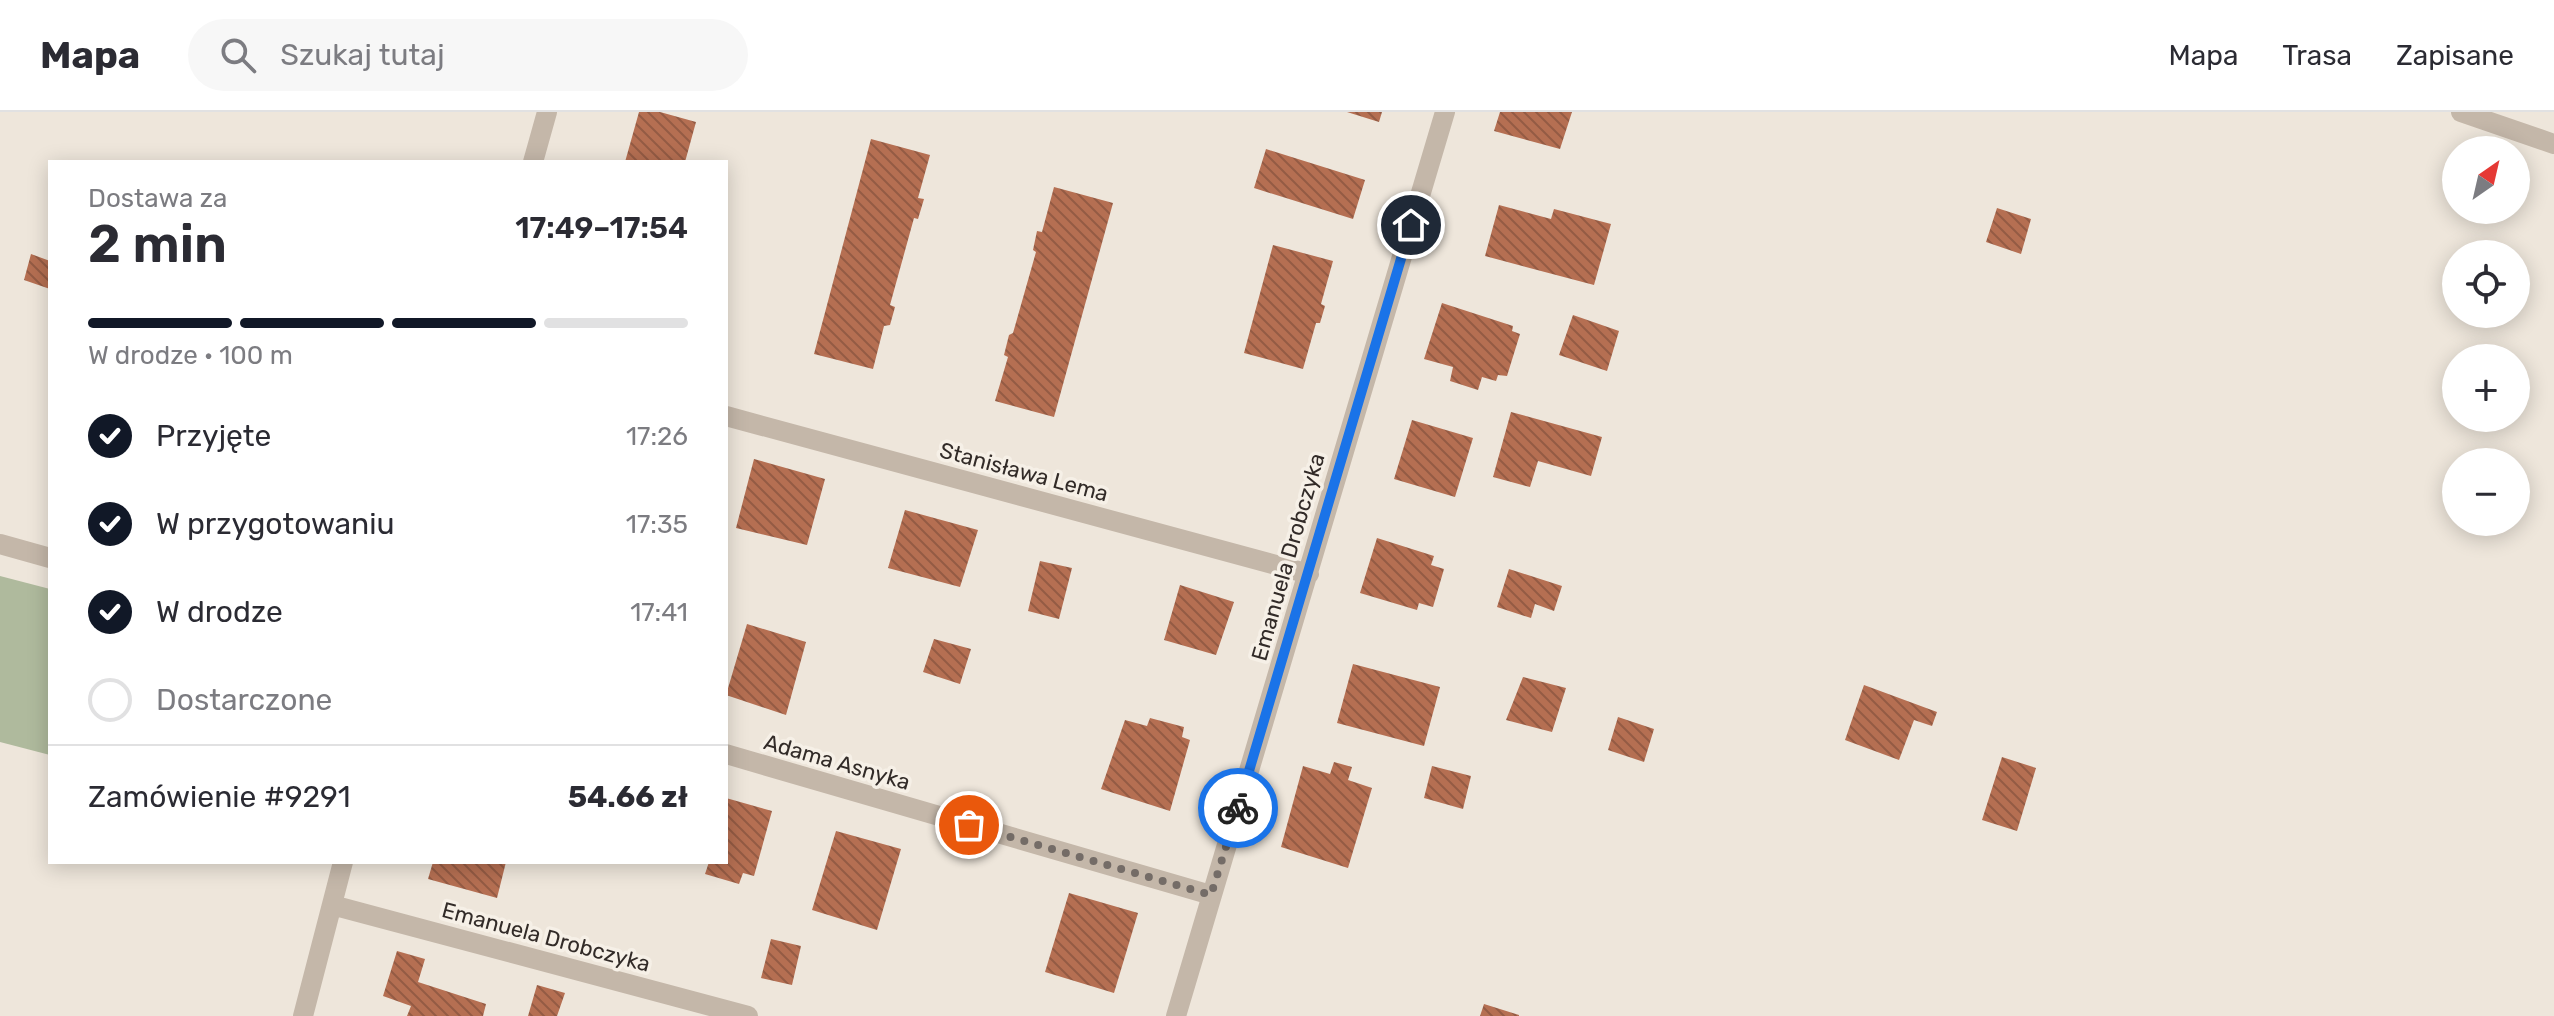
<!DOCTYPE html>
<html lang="pl">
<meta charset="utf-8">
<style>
body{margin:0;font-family:Rubik,sans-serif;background:#f7f7f7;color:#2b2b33;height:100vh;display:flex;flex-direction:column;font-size:30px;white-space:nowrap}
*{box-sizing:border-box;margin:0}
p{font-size:26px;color:#7c7c81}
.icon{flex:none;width:44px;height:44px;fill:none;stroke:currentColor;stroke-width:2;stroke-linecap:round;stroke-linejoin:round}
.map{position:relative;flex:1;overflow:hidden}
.panel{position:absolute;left:48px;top:48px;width:680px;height:704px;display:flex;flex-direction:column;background:#fff;border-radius:0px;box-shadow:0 4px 20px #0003}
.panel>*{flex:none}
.needle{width:52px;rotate:34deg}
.tools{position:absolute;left:2442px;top:24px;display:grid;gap:16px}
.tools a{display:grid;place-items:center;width:88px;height:88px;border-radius:50%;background:#fff;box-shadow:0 4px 20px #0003;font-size:40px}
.pin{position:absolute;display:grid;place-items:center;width:68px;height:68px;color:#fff;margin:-34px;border:4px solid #fff;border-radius:50%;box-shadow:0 2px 8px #0007}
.courier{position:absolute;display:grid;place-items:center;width:80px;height:80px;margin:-40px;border:6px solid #1a73e8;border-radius:50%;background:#fff;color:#222;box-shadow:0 2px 10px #0007}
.head em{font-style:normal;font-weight:600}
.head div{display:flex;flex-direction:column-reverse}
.head{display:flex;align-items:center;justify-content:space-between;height:136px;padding:0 40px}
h1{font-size:52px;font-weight:600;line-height:60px}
.bar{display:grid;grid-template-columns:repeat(4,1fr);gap:12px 8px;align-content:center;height:96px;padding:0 40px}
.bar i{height:10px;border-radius:6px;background:#e1e1e2}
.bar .selected{background:#111827}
.bar p{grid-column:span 4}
.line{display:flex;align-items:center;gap:20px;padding:0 40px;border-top:2px solid #e1e1e2}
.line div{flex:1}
ol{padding:0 40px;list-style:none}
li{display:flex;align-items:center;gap:24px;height:88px}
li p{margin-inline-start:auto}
li .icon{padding:8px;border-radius:50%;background:#111827;color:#fff;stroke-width:4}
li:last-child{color:#7c7c81}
li i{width:44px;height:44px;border:4px solid #e1e1e2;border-radius:50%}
header{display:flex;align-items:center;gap:48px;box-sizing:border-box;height:112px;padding:0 40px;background:#fff;border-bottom:2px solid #e1e1e2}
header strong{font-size:38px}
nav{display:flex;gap:44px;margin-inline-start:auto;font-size:28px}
.search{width:560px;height:72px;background:#f7f7f7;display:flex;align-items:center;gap:20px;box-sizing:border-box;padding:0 28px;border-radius:44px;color:#7c7c81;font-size:30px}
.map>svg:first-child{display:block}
.grass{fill:#afba9d}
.building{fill:url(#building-back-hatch)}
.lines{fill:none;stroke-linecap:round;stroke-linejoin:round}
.minor{stroke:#c4b7a9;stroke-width:20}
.done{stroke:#746c67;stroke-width:8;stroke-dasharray:0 14.4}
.route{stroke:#1a73e8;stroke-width:10}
.labels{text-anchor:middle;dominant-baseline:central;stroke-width:7;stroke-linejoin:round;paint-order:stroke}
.street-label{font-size:22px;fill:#322b28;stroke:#f6f0e7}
</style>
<header>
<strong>Mapa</strong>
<div class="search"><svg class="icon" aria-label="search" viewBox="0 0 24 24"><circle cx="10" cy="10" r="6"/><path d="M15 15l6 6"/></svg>Szukaj tutaj</div>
<nav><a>Mapa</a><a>Trasa</a><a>Zapisane</a></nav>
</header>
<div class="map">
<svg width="2554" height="904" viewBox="0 0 2554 904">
<defs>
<pattern id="building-back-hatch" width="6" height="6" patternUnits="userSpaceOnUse" patternTransform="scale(2)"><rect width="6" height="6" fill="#b56f52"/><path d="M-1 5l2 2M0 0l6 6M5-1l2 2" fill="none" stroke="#945b44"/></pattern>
</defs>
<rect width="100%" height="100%" fill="#eee6db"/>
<path class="grass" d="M 0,464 L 50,477 L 50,643 L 0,630 Z"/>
<path class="building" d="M 639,0 L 660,0 L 696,10 L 685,50 L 625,50 Z
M 1347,0 L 1382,0 L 1379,10 Z
M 1500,0 L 1572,0 L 1560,37 L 1494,19 Z
M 871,27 L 930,43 L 918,86 L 924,87 L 918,107 L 914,106 L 890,193 L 895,195 L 890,213 L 884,214 L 873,257 L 814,242 Z
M 1266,37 L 1365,68 L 1353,107 L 1254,76 Z
M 1054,75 L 1113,91 L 1054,305 L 995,289 L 1008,245 L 1004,243 L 1009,223 L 1013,221 L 1036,140 L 1033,138 L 1037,119 L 1042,120 Z
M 1499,93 L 1551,107 L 1554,97 L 1611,112 L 1594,173 L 1485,144 Z
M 1997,96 L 2031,107 L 2021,142 L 1986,130 Z
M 1273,133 L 1333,149 L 1321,192 L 1325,194 L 1320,211 L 1316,211 L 1303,257 L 1244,241 Z
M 31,142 L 50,149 L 50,177 L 24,168 Z
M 1442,191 L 1513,214 L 1512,219 L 1520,222 L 1507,264 L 1498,263 L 1496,269 L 1482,265 L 1478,278 L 1450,269 L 1453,255 L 1424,247 Z
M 1573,203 L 1619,219 L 1607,259 L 1559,243 Z
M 1511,300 L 1602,325 L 1591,364 L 1538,349 L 1530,375 L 1493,365 Z
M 1412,308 L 1473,326 L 1455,385 L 1394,367 Z
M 754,347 L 825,367 L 807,433 L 736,416 Z
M 905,398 L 978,418 L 960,475 L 888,456 Z
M 1377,426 L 1434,444 L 1431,453 L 1444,457 L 1433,495 L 1419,491 L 1417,498 L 1360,481 Z
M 1040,449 L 1072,456 L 1059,507 L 1028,499 Z
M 1509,457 L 1562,474 L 1554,499 L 1535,492 L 1531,506 L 1497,495 Z
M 1180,473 L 1234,490 L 1216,543 L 1164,528 Z
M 747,512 L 806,530 L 786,603 L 726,583 Z
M 934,527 L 971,537 L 960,572 L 923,560 Z
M 1353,552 L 1440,575 L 1424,634 L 1337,611 Z
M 1523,565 L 1566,576 L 1552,620 L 1506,608 Z
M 1864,573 L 1937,600 L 1932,614 L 1914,608 L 1899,648 L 1845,628 Z
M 1618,605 L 1654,617 L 1644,650 L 1608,638 Z
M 1150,606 L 1184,615 L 1182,625 L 1190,628 L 1170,699 L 1101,677 L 1125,608 L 1147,614 Z
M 2002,645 L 2036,656 L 2017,719 L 1982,708 Z
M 1334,650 L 1352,655 L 1348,668 L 1372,676 L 1348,756 L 1281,735 L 1303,654 L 1330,662 Z
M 1432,654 L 1471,664 L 1463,697 L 1424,686 Z
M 726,686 L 772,699 L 754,764 L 743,761 L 739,772 L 705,762 L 709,750 L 726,750 Z
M 836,719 L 901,737 L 877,818 L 812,798 Z
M 433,750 L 506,750 L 497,786 L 428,767 Z
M 1069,781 L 1138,801 L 1114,881 L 1045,860 Z
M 771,827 L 801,834 L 792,873 L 761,866 Z
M 397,839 L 425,847 L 418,870 L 486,892 L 483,904 L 407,904 L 411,894 L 383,884 Z
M 537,873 L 565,881 L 557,904 L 528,904 Z
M 1484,892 L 1519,903 L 1519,904 L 1480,904 Z"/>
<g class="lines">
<path class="minor" d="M 2461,0 L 2554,32
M 533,50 L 547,0
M 726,304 L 1309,462
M 0,432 L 50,446
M 726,642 L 1211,783
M 332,793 L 748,904
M 303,904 L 343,750
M 1176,904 L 1445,0"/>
</g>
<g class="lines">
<path class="done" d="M 969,713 L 1211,783 L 1238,696"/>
<path class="route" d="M 1238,696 L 1411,113"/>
</g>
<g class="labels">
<g class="street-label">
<text transform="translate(1024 360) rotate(15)">Stanisława Lema</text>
<text transform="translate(1288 445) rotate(-74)">Emanuela Drobczyka</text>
<text transform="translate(837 650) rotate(16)">Adama Asnyka</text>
<text transform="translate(546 825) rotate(15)">Emanuela Drobczyka</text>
</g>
</g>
</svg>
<div class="tools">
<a><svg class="needle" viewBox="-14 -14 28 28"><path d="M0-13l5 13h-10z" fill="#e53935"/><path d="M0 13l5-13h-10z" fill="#7c7c81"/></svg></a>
<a><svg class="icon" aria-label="locate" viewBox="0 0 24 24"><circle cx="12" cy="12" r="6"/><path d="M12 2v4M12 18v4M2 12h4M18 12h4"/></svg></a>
<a>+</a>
<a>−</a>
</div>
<div class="pin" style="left:969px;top:713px;background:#ea580c"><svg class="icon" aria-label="bag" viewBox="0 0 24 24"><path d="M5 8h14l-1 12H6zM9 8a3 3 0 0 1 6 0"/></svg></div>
<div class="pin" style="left:1411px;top:113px;background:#1f2937"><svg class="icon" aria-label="home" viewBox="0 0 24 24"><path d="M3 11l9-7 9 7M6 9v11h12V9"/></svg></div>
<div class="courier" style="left:1238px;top:696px"><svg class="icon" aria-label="bike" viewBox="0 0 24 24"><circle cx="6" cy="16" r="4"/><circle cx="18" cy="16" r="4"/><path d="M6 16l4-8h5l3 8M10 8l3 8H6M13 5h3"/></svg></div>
<section class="panel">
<div class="head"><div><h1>2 min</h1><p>Dostawa za</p></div><em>17:49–17:54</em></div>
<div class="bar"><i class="selected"></i><i class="selected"></i><i class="selected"></i><i></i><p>W drodze · 100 m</p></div>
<ol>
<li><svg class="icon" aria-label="check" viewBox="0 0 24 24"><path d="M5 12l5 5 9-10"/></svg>Przyjęte<p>17:26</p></li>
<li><svg class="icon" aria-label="check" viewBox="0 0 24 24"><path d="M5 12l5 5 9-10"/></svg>W przygotowaniu<p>17:35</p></li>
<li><svg class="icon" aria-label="check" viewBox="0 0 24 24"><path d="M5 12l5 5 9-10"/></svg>W drodze<p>17:41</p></li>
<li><i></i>Dostarczone</li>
</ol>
<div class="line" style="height:104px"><div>Zamówienie #9291</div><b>54.66 zł</b></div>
</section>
</div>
